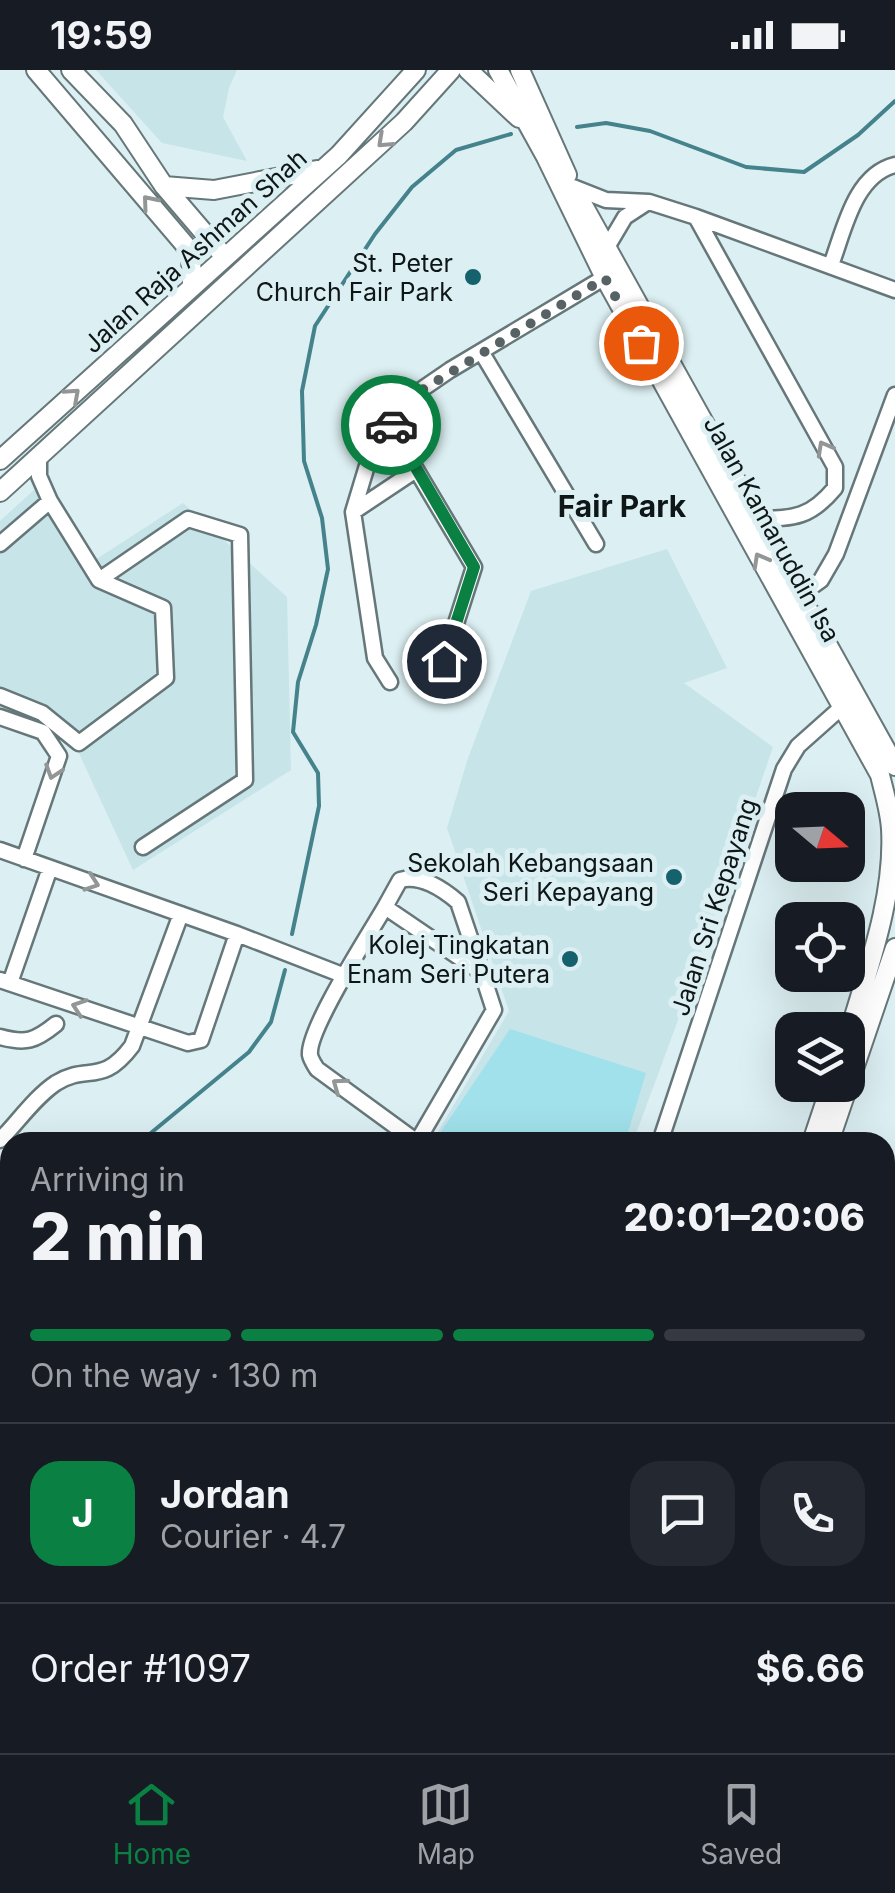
<!DOCTYPE html>
<meta charset="utf-8">
<style>
body{margin:0;font-family:Inter,sans-serif;background:#242831;color:#f1f3f6;height:100vh;display:flex;flex-direction:column;font-size:38px;white-space:nowrap}
*{box-sizing:border-box;margin:0}
p{font-size:32px;color:#9ea1a6}
.icon{flex:none;width:55px;height:55px;fill:none;stroke:currentColor;stroke-width:2;stroke-linecap:round;stroke-linejoin:round}
.map{position:relative;flex:1;overflow:hidden}
.drawer{position:absolute;left:0px;top:1062px;width:895px;height:622px;display:flex;flex-direction:column;background:#171b24;border-radius:30px 30px 0 0;box-shadow:0 10px 40px #0002}
.drawer>*{flex:none}
.needle{width:65px;rotate:109deg}
.buttons{position:absolute;left:775px;top:722px;display:grid;gap:20px}
.buttons a{display:grid;place-items:center;width:90px;height:90px;border-radius:20px;background:#171b24;box-shadow:0 10px 40px #0002;font-size:50px}
.pin{position:absolute;display:grid;place-items:center;width:85px;height:85px;color:#fff;margin:-42px;border:5px solid #fff;border-radius:50%;box-shadow:0 2px 10px #0007}
.courier{position:absolute;display:grid;place-items:center;width:100px;height:100px;margin:-50px;border:8px solid #0b8043;border-radius:50%;background:#fff;color:#222;box-shadow:0 2px 12px #0007}
.overview em{font-style:normal;font-weight:800}
.overview div{display:flex;flex-direction:column-reverse}
.overview{display:flex;align-items:center;justify-content:space-between;height:170px;padding:0 30px}
h1{font-size:65px;font-weight:800;line-height:75px}
.bar{display:grid;grid-template-columns:repeat(4,1fr);gap:15px 10px;align-content:center;height:120px;padding:0 30px}
.bar i{height:12px;border-radius:8px;background:#363941}
.bar .active{background:#0b8043}
.bar p{grid-column:span 4}
.line{display:flex;align-items:center;gap:25px;padding:0 30px;border-top:2px solid #363941}
.line div{flex:1}
.round{display:grid;place-items:center;flex:none;width:105px;height:105px;border-radius:30px;background:#242831}
.status{display:flex;justify-content:space-between;align-items:center;height:70px;padding:0 50px;background:#171b24;direction:ltr}
.status svg{height:28px;fill:currentColor}
.tab-bar{display:flex;justify-content:space-around;align-items:center;height:140px;border-top:2px solid #363941;background:#171b24;font-size:28px;color:#9ea1a6}
.tab-bar a{display:grid;justify-items:center;gap:5px}
.tab-bar .active{color:#0b8043}
.map>svg:first-child{display:block}
.built{fill:#c7e4e9}
.green{fill:#a1e1eb}
.lines{fill:none;stroke-linecap:round;stroke-linejoin:round}
.stream{stroke:#44828c;stroke-width:4}
.minor-casing{stroke:#66777a;stroke-width:19}
.tertiary-casing{stroke:#66777a;stroke-width:22}
.secondary-casing{stroke:#66777a;stroke-width:22}
.minor{stroke:#fff;stroke-width:14}
.tertiary{stroke:#fff;stroke-width:18}
.secondary{stroke:#fff;stroke-width:18}
.oneway{stroke:#939697}
.done{stroke:#576264;stroke-width:10;stroke-dasharray:0 18}
.route{stroke:#0b8043;stroke-width:12}
.poi-dot{fill:#15626d;stroke:#dceff2;stroke-width:4}
.labels{text-anchor:middle;dominant-baseline:central;stroke-width:10;stroke-linejoin:round;paint-order:stroke}
.street-label{font-size:25px;fill:#0f1617;stroke:#dceff2}
.poi-label{font-size:25px;fill:#0f1617;stroke:#dceff2;text-anchor:end}
.quarter-label{font-size:30px;font-weight:bold;fill:#0f1617;stroke:#dceff2}
</style>
<div class="status"><b>19:59</b><svg viewBox="0 0 49 12"><path d="M0 12V9h3v3zM5 12V6h3v6zM10 12V3h3v9zM15 12V0h3v12zM26 1h20v11H26zM47 4h2v5h-2z"/></svg></div>
<div class="map">
<svg width="895" height="1683" viewBox="0 0 895 1683">
<rect width="100%" height="100%" fill="#dceff2"/>
<path class="built" d="M 96,0 L 237,0 L 229,18 L 223,47 L 247,91 L 162,73 Z
M 45,410 L 95,490 L 183,433 L 287,527 L 291,700 L 133,800 L 76,677 L 38,645 L 0,631 L 0,451 Z
M 667,479 L 727,598 L 684,613 L 773,677 L 694,907 L 633,1072 L 432,1072 L 509,941 L 447,758 L 468,688 L 531,521 Z"/>
<path class="green" d="M 510,959 L 646,1003 L 625,1072 L 434,1072 Z
M 196,1675 L 689,1675 L 699,1683 L 193,1683 Z"/>
<g class="lines">
<path class="stream" d="M 577,57 L 606,53 L 650,61 L 746,97 L 804,102 L 858,65 L 895,31
M 292,864 L 319,736 L 318,703 L 293,662 L 298,612 L 316,555 L 328,499 L 322,448 L 304,391 L 302,321 L 315,256 L 375,164 L 412,117 L 456,80 L 511,64
M 140,1072 L 249,982 L 271,952 L 285,900
M 0,1188 L 10,1179"/>
<defs>
<path id="minor" d="M 573,117 L 606,130 L 649,132 L 696,147 L 895,220
M 696,147 L 835,397 L 835,418 C 810,448 795,448 757,449
M 606,179 L 625,147 L 648,132
M 831,195 C 844,161 854,105 895,95
M 482,283 L 596,474
M 388,347 L 369,389 L 353,442 L 375,588 L 390,612
M 353,442 L 416,400
M 0,474 L 50,431
M 99,510 L 188,449 L 240,465 L 245,710 L 143,777
M 800,525 L 821,510 L 836,484 L 895,325
M 444,591 L 474,497 L 395,364 L 388,347 L 396,337 L 450,300 L 612,203
M 0,626 L 42,643 L 79,673 L 166,608 L 163,538 L 99,510 L 50,431 L 39,406 L 39,388
M 0,647 L 43,662 L 59,686 L 24,789
M 0,780 L 237,864 L 201,970 L 188,973 L 0,910
M 385,837 L 400,810 C 420,804 443,819 458,832 L 482,903
M 237,864 L 345,906
M 10,913 L 50,798
M 0,967 C 26,974 35,971 56,954
M 0,1070 C 18,1052 35,1027 56,1013 C 88,993 101,1017 132,976 L 181,844
M 417,1072 L 494,940 L 482,903 L 385,837 C 370,863 307,960 310,985 C 311,990 314,994 317,999 L 417,1072
M 660,1072 L 784,699 L 798,676 L 843,636
M 885,1296 L 895,1267
M 885,1332 L 895,1335
M 885,1502 L 895,1514
M 880,1675 L 888,1683"/>
<path id="tertiary" d="M 0,1360 L 10,1368
M 0,1378 L 10,1387
M 156,1683 L 158,1675"/>
<path id="secondary" d="M 36,0 L 186,176 L 191,187 L 192,214
M 71,0 L 123,54 L 164,116 L 224,186
M 468,0 L 519,48
M 498,0 L 546,87 L 605,208 L 880,705 C 884,722 890,741 891,759 C 895,828 867,901 848,967
M 520,0 L 567,105
M 164,116 L 214,120 L 317,100
M 579,128 L 895,696
M 0,390 L 339,85 L 416,0
M 0,422 L 404,52 L 451,0
M 812,1072 L 831,1015
M 829,1072 L 895,878
M 721,1675 L 729,1683
M 750,1675 L 759,1683"/>
</defs>
<use href="#minor" class="minor-casing"/>
<use href="#tertiary" class="tertiary-casing"/>
<use href="#secondary" class="secondary-casing"/>
<use href="#minor" class="minor"/>
<use href="#tertiary" class="tertiary"/>
<use href="#secondary" class="secondary"/>
</g>
<defs><path id="oneway-chevron" d="M-2-3.5L2.5 0L-2 3.5" fill="none" stroke-width="1.6" stroke-linecap="round" stroke-linejoin="round" transform="scale(2.5)"/></defs>
<g class="oneway">
<use href="#oneway-chevron" transform="translate(384 71) rotate(137)"/>
<use href="#oneway-chevron" transform="translate(149 132) rotate(-130)"/>
<use href="#oneway-chevron" transform="translate(73 325) rotate(-42)"/>
<use href="#oneway-chevron" transform="translate(824 378) rotate(-119)"/>
<use href="#oneway-chevron" transform="translate(760 490) rotate(-119)"/>
<use href="#oneway-chevron" transform="translate(53 702) rotate(108)"/>
<use href="#oneway-chevron" transform="translate(92 813) rotate(19)"/>
<use href="#oneway-chevron" transform="translate(79 937) rotate(-161)"/>
<use href="#oneway-chevron" transform="translate(339 1015) rotate(-144)"/>
</g>
<g class="lines">
<path class="done" d="M 391,355 L 388,347 L 396,336 L 605,208 L 641,273"/>
<path class="route" d="M 391,355 L 474,497 L 444,591"/>
</g>
<g class="poi-dot">
<circle cx="473" cy="207" r="10"/>
<circle cx="674" cy="807" r="10"/>
<circle cx="570" cy="889" r="10"/>
</g>
<g class="labels">
<g class="street-label">
<text transform="translate(195 181) rotate(-42)">Jalan Raja Ashman Shah</text>
<text transform="translate(772 459) rotate(61)">Jalan Kamaruddin Isa</text>
<text transform="translate(714 837) rotate(-72)">Jalan Sri Kepayang</text>
</g>
<g class="poi-label">
<text x="453" y="193">St. Peter<tspan x="453" dy="29">Church Fair Park</tspan></text>
<text x="654" y="793">Sekolah Kebangsaan<tspan x="654" dy="29">Seri Kepayang</tspan></text>
<text x="550" y="875">Kolej Tingkatan<tspan x="550" dy="29">Enam Seri Putera</tspan></text>
</g>
<g class="quarter-label">
<text x="622" y="436">Fair Park</text>
</g>
</g>
</svg>
<div class="buttons">
<a><svg class="needle" viewBox="-14 -14 28 28"><path d="M0-13l5 13h-10z" fill="#e53935"/><path d="M0 13l5-13h-10z" fill="#9ea1a6"/></svg></a>
<a><svg class="icon" aria-label="locate" viewBox="0 0 24 24"><circle cx="12" cy="12" r="6"/><path d="M12 2v4M12 18v4M2 12h4M18 12h4"/></svg></a>
<a><svg class="icon" aria-label="layers" viewBox="0 0 24 24"><path d="M12 4l9 5-9 5-9-5zM3 14l9 5 9-5"/></svg></a>
</div>
<div class="pin" style="left:641px;top:273px;background:#ea580c"><svg class="icon" aria-label="bag" viewBox="0 0 24 24"><path d="M5 8h14l-1 12H6zM9 8a3 3 0 0 1 6 0"/></svg></div>
<div class="pin" style="left:444px;top:591px;background:#1f2937"><svg class="icon" aria-label="home" viewBox="0 0 24 24"><path d="M3 11l9-7 9 7M6 9v11h12V9"/></svg></div>
<div class="courier" style="left:391px;top:355px"><svg class="icon" aria-label="car" viewBox="0 0 24 24"><path d="M5 17H2v-5l4-1 3-4h7l3 4 3 1v5h-3M9 17h6M6 11h13"/><circle cx="7" cy="17" r="2"/><circle cx="17" cy="17" r="2"/></svg></div>
<section class="drawer">
<div class="overview"><div><h1>2 min</h1><p>Arriving in</p></div><em>20:01–20:06</em></div>
<div class="bar"><i class="active"></i><i class="active"></i><i class="active"></i><i></i><p>On the way · 130 m</p></div>
<div class="line" style="height:180px"><b class="round" style="background:#0b8043;color:#fff">J</b><div><b>Jordan</b><p>Courier · 4.7</p></div><a class="round"><svg class="icon" aria-label="chat" viewBox="0 0 24 24"><path d="M4 5h16v11H9l-5 4z"/></svg></a><a class="round"><svg class="icon" aria-label="phone" viewBox="0 0 24 24"><path d="M5 4h4l2 5-3 2q2 4 5 5l2-3 5 2v4C11 20 4 13 5 4z"/></svg></a></div>
<div class="line" style="height:130px"><div>Order #1097</div><b>$6.66</b></div>
</section>
</div>
<nav class="tab-bar">
<a class="active"><svg class="icon" aria-label="home" viewBox="0 0 24 24"><path d="M3 11l9-7 9 7M6 9v11h12V9"/></svg>Home</a>
<a><svg class="icon" aria-label="map" viewBox="0 0 24 24"><path d="M3 6l6-2 6 2 6-2v14l-6 2-6-2-6 2zM9 4v14M15 6v14"/></svg>Map</a>
<a><svg class="icon" aria-label="saved" viewBox="0 0 24 24"><path d="M7 4h10v16l-5-4-5 4z"/></svg>Saved</a>
</nav>
